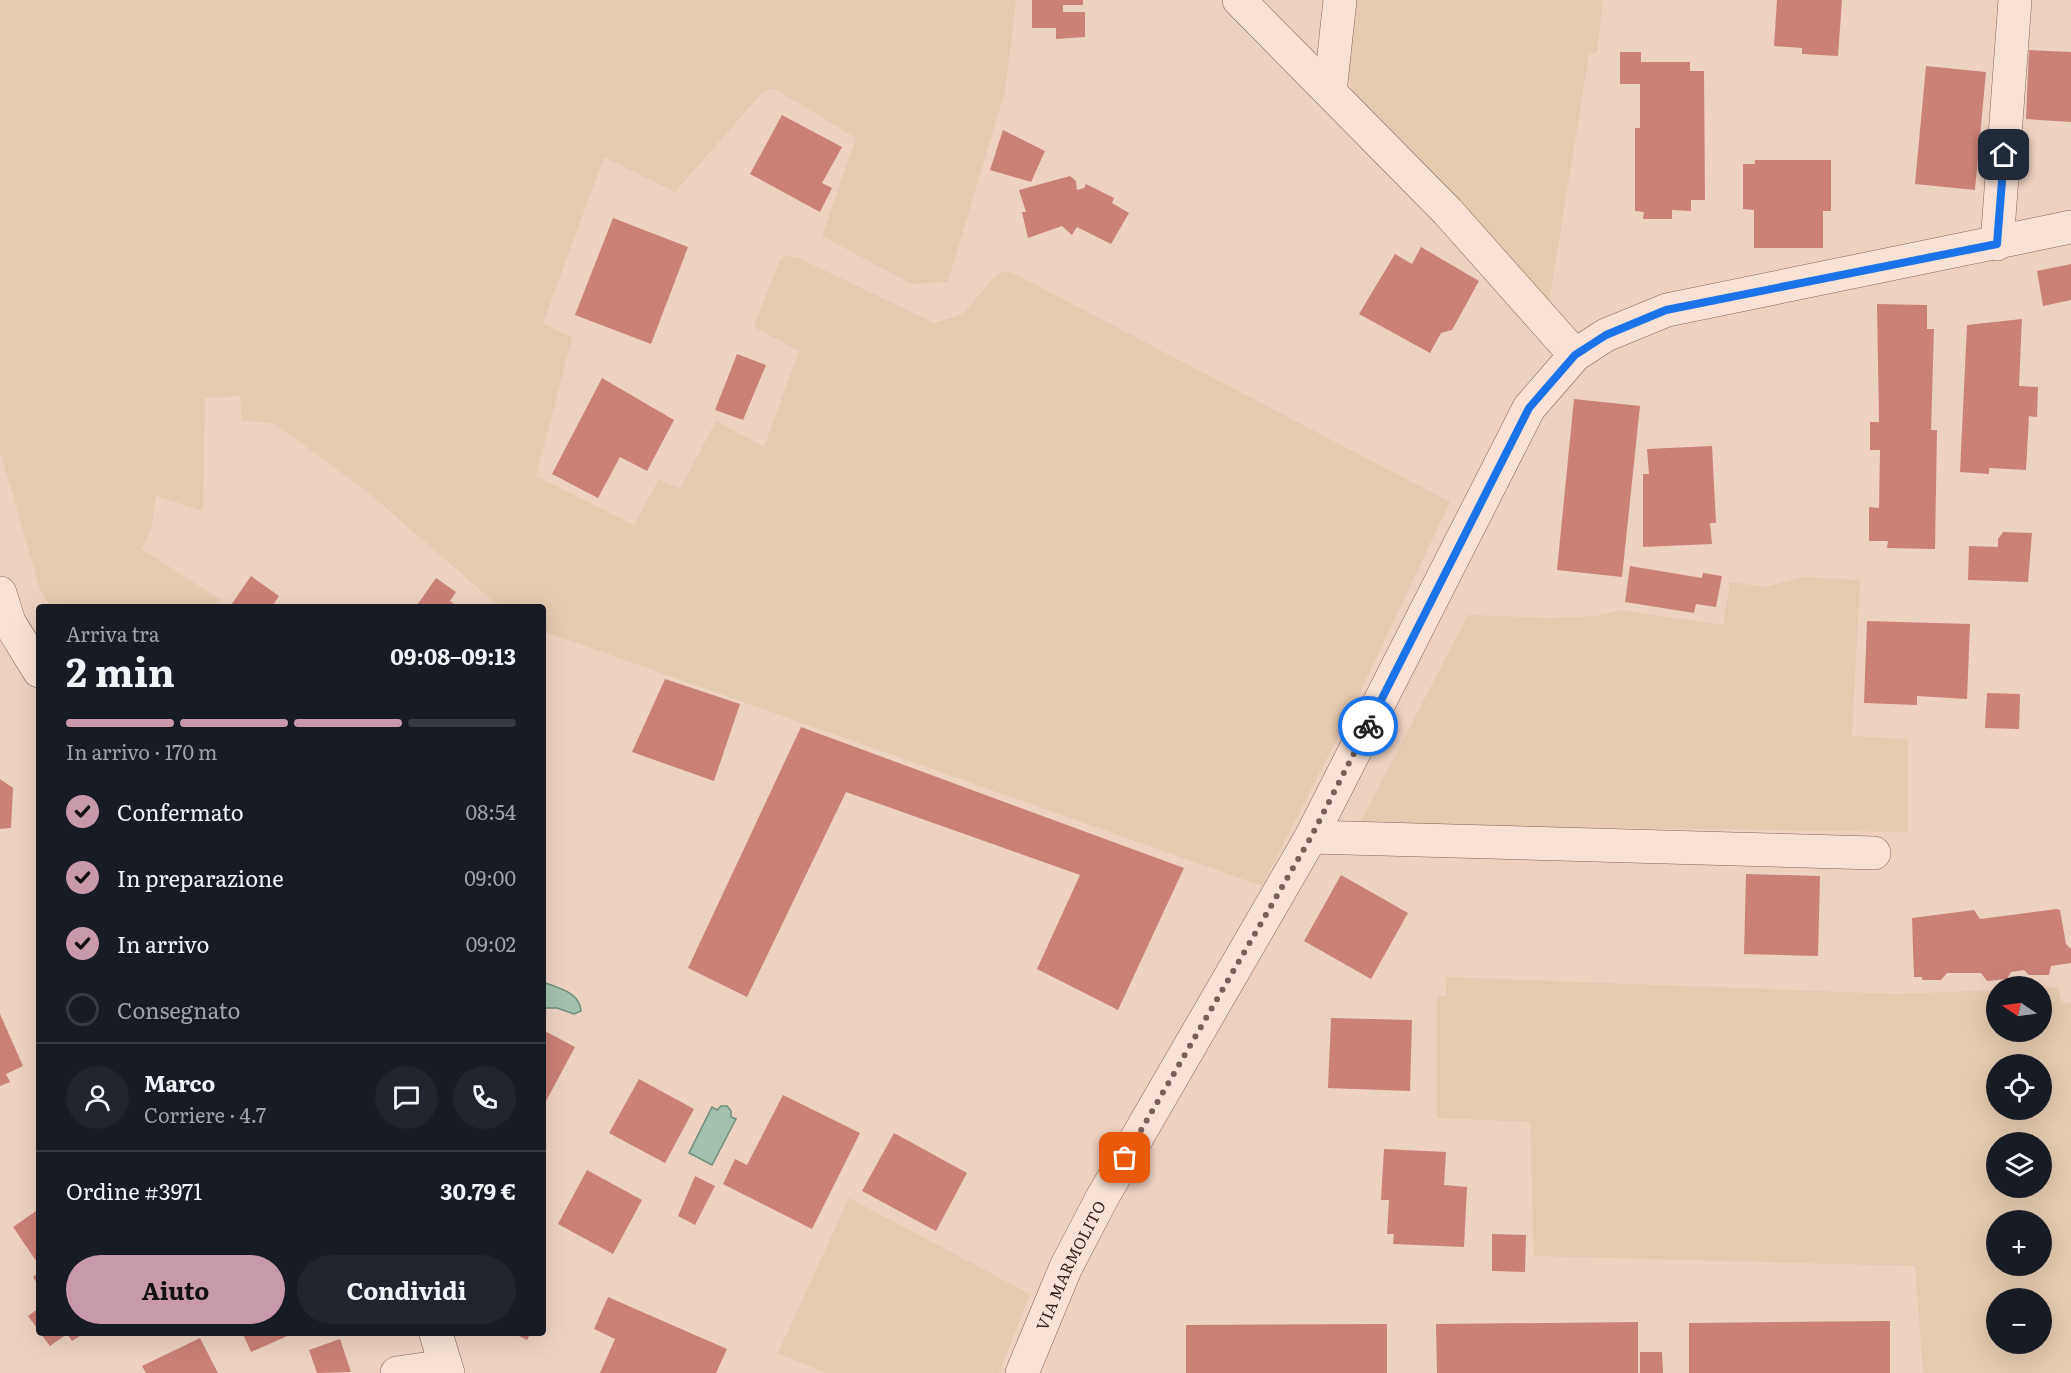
<!DOCTYPE html>
<html lang="it">
<meta charset="utf-8">
<style>
body{margin:0;font-family:Literata,serif;background:#20242c;color:#f1f3f6;height:100vh;display:flex;flex-direction:column;font-size:22px;white-space:nowrap}
*{box-sizing:border-box;margin:0}
p{font-size:20px;color:#9ea1a6}
.icon{flex:none;width:33px;height:33px;fill:none;stroke:currentColor;stroke-width:2;stroke-linecap:round;stroke-linejoin:round}
.map{position:relative;flex:1;overflow:hidden}
.drawer{position:absolute;left:36px;top:604px;width:510px;height:732px;display:flex;flex-direction:column;background:#171b24;border-radius:6px;box-shadow:0 6px 24px #0002}
.drawer>*{flex:none}
.needle{width:39px;rotate:283deg}
.controls{position:absolute;left:1986px;top:976px;display:grid;gap:12px}
.controls a{display:grid;place-items:center;width:66px;height:66px;border-radius:50%;background:#171b24;box-shadow:0 6px 24px #0002;font-size:30px}
.pin{position:absolute;display:grid;place-items:center;width:51px;height:51px;color:#fff;margin:-26px;border-radius:12px;box-shadow:0 3px 9px #0006}
.courier{position:absolute;display:grid;place-items:center;width:60px;height:60px;margin:-30px;border:4px solid #1a73e8;border-radius:50%;background:#fff;color:#222;box-shadow:0 2px 8px #0007}
.overview em{font-style:normal;font-weight:700}
.overview div{display:flex;flex-direction:column-reverse}
.overview{display:flex;align-items:center;justify-content:space-between;height:102px;padding:0 30px}
h1{font-size:39px;font-weight:700;line-height:45px}
.bar{display:grid;grid-template-columns:repeat(4,1fr);gap:9px 6px;align-content:center;height:72px;padding:0 30px}
.bar i{height:8px;border-radius:4px;background:#363941}
.bar .active{background:#c899aa}
.bar p{grid-column:span 4}
.line{display:flex;align-items:center;gap:15px;padding:0 30px;border-top:2px solid #363941}
.line div{flex:1}
.round{display:grid;place-items:center;flex:none;width:63px;height:63px;border-radius:32px;background:#20242c}
ol{padding:0 30px;list-style:none}
li{display:flex;align-items:center;gap:18px;height:66px}
li p{margin-inline-start:auto}
li .icon{padding:6px;border-radius:50%;background:#c899aa;color:#111;stroke-width:4}
li:last-child{color:#9ea1a6}
li i{width:33px;height:33px;border:3px solid #363941;border-radius:50%}
.action{display:flex;gap:12px;margin-top:auto;padding:12px 30px}
.action a{flex:1;height:69px;border-radius:36px;background:#c899aa;color:#111;font-size:24px;font-weight:700;line-height:69px;text-align:center}
.action a+a{background:#20242c;color:#f1f3f6}
.map>svg:first-child{display:block}
.farmland{fill:#e3cab0;fill-rule:evenodd}
.water{fill:#a5c0af;stroke:#6c8e7a;stroke-width:1.5}
.building{fill:#cb8078}
.lines{fill:none;stroke-linecap:round;stroke-linejoin:round}
.minor-casing{stroke:#876359;stroke-width:34}
.minor{stroke:#f8e2d5;stroke-width:33}
.done{stroke:#776057;stroke-width:6;stroke-dasharray:0 10.8}
.route{stroke:#1a73e8;stroke-width:8}
.labels{text-anchor:middle;dominant-baseline:central;stroke-width:5;stroke-linejoin:round;paint-order:stroke}
.street-label{font-size:16px;fill:#37221e;stroke:#f5dfd2}
</style>
<div class="map">
<svg width="2071" height="1373" viewBox="0 0 2071 1373">
<rect width="100%" height="100%" fill="#edd2c2"/>
<path class="farmland" d="M 0,0 L 1016,0 L 1005,91 L 948,282 L 912,284 L 822,236 L 856,138 L 773,88 L 761,94 L 675,192 L 604,157 L 543,323 L 572,338 L 536,476 L 634,525 L 659,479 L 680,489 L 716,421 L 764,447 L 799,351 L 754,327 L 779,262 L 785,256 L 799,258 L 934,323 L 962,315 L 997,274 L 1005,271 L 1013,273 L 1450,502 L 1350,713 L 1262,886 L 543,631 L 543,608 L 500,607 L 364,489 L 273,423 L 242,421 L 240,396 L 205,398 L 203,511 L 156,496 L 152,526 L 142,549 L 221,600 L 215,607 L 51,607 L 40,590 L 0,451 Z
M 1354,0 L 1603,0 L 1597,52 L 1589,55 L 1549,302 L 1356,100 L 1350,82 L 1347,42 Z
M 1803,577 L 1860,580 L 1852,736 L 1908,739 L 1908,832 L 1359,825 L 1468,615 L 1551,618 L 1597,616 L 1620,610 L 1723,625 L 1730,582 L 1766,587 Z
M 1446,977 L 1896,994 L 1996,990 L 1996,1032 L 2042,1032 L 2042,988 L 2059,987 L 2061,1003 L 2071,1003 L 2071,1373 L 1923,1373 L 1915,1266 L 1534,1256 L 1530,1122 L 1437,1118 L 1437,997 L 1446,996 ZM 1996,1065 L 2042,1065 L 2042,1110 L 1996,1110 ZM 1996,1143 L 2042,1143 L 2042,1188 L 1996,1188 ZM 1996,1221 L 2042,1221 L 2042,1266 L 1996,1266 ZM 1996,1299 L 2042,1299 L 2042,1344 L 1996,1344 Z
M 849,1198 L 1030,1294 L 999,1373 L 825,1373 L 778,1353 Z"/>
<path class="water" d="M 543,982 C 558,988 580,992 581,1011 L 574,1014 L 557,1008 L 543,1008 Z
M 721,1106 L 727,1106 L 731,1111 L 731,1117 L 736,1119 L 712,1165 L 689,1153 L 712,1107 L 717,1110 Z"/>
<path class="building" d="M 1032,0 L 1083,0 L 1083,5 L 1063,5 L 1063,12 L 1085,12 L 1085,37 L 1056,39 L 1056,28 L 1032,28 Z
M 1777,0 L 1842,0 L 1838,56 L 1802,54 L 1802,48 L 1774,46 Z
M 2029,50 L 2071,52 L 2071,122 L 2026,119 Z
M 1620,52 L 1641,52 L 1641,62 L 1690,62 L 1690,71 L 1704,71 L 1705,200 L 1691,200 L 1691,211 L 1672,210 L 1672,219 L 1643,219 L 1644,212 L 1635,211 L 1635,128 L 1640,128 L 1640,84 L 1620,84 Z
M 1926,66 L 1986,72 L 1975,190 L 1915,184 Z
M 782,115 L 842,147 L 822,183 L 832,188 L 820,212 L 750,174 Z
M 1003,130 L 1045,151 L 1031,182 L 990,170 Z
M 1755,160 L 1831,160 L 1831,211 L 1823,211 L 1823,248 L 1754,248 L 1754,210 L 1743,209 L 1743,164 L 1755,164 Z
M 1070,176 L 1076,181 L 1077,190 L 1084,188 L 1086,184 L 1114,198 L 1112,203 L 1129,213 L 1111,244 L 1077,227 L 1072,235 L 1062,226 L 1028,238 L 1022,212 L 1026,212 L 1019,190 Z
M 613,218 L 688,247 L 651,344 L 575,315 Z
M 1421,247 L 1479,281 L 1452,330 L 1441,333 L 1430,353 L 1359,314 L 1395,254 L 1412,264 Z
M 2071,264 L 2071,300 L 2043,306 L 2037,271 Z
M 1877,304 L 1927,305 L 1927,329 L 1934,329 L 1931,430 L 1937,430 L 1935,549 L 1887,548 L 1888,541 L 1869,541 L 1869,507 L 1879,508 L 1880,450 L 1870,450 L 1870,422 L 1879,422 Z
M 2022,319 L 2019,386 L 2038,387 L 2037,417 L 2029,416 L 2026,470 L 1989,468 L 1989,474 L 1960,472 L 1967,325 Z
M 737,354 L 766,365 L 743,420 L 715,410 Z
M 602,378 L 674,420 L 647,471 L 620,457 L 598,498 L 552,474 Z
M 1574,399 L 1640,406 L 1622,577 L 1557,570 Z
M 1712,446 L 1716,523 L 1710,523 L 1712,544 L 1643,547 L 1643,474 L 1649,474 L 1647,449 Z
M 2003,532 L 2032,533 L 2028,582 L 1968,580 L 1969,546 L 1998,547 L 1998,539 Z
M 1630,566 L 1702,578 L 1703,573 L 1722,576 L 1716,607 L 1696,604 L 1694,613 L 1625,602 Z
M 251,576 L 279,596 L 271,608 L 229,608 Z
M 436,578 L 456,592 L 450,601 L 459,608 L 415,608 Z
M 1867,621 L 1970,624 L 1967,699 L 1917,696 L 1917,705 L 1864,703 Z
M 665,679 L 740,704 L 714,781 L 632,752 Z
M 1987,693 L 2020,694 L 2019,729 L 1985,728 Z
M 801,727 L 1184,868 L 1118,1010 L 1037,969 L 1080,875 L 846,792 L 747,997 L 688,968 Z
M 0,779 L 13,788 L 11,828 L 0,829 Z
M 1746,874 L 1820,876 L 1818,956 L 1744,954 Z
M 1341,875 L 1408,913 L 1371,979 L 1304,941 Z
M 2057,909 L 2060,910 L 2066,944 L 2071,949 L 2071,963 L 2051,966 L 2049,975 L 2029,975 L 2024,970 L 2011,972 L 2007,979 L 1987,981 L 1981,973 L 1947,973 L 1941,980 L 1922,980 L 1922,977 L 1914,977 L 1912,918 L 1974,910 L 1980,919 Z
M 0,1014 L 23,1066 L 6,1074 L 10,1082 L 0,1086 Z
M 1331,1018 L 1412,1020 L 1410,1091 L 1328,1088 Z
M 543,1030 L 575,1047 L 546,1101 L 543,1100 Z
M 639,1079 L 694,1109 L 665,1163 L 609,1133 Z
M 783,1095 L 860,1133 L 812,1229 L 723,1184 L 735,1159 L 747,1165 Z
M 894,1133 L 967,1173 L 936,1231 L 862,1191 Z
M 1384,1149 L 1446,1152 L 1444,1185 L 1467,1187 L 1464,1247 L 1393,1244 L 1394,1234 L 1387,1234 L 1389,1200 L 1381,1200 Z
M 587,1170 L 642,1200 L 613,1254 L 558,1224 Z
M 695,1176 L 715,1186 L 695,1225 L 678,1216 Z
M 39,1209 L 39,1265 L 13,1227 Z
M 1492,1234 L 1526,1235 L 1525,1272 L 1492,1271 Z
M 39,1272 L 39,1286 L 33,1277 Z
M 608,1297 L 727,1349 L 716,1373 L 600,1373 L 615,1339 L 594,1329 Z
M 39,1308 L 39,1331 L 28,1316 Z
M 1890,1321 L 1890,1373 L 1689,1373 L 1689,1323 Z
M 1638,1322 L 1638,1373 L 1437,1373 L 1436,1324 Z
M 1387,1324 L 1387,1373 L 1186,1373 L 1186,1325 Z
M 41,1334 L 67,1334 L 50,1346 Z
M 67,1334 L 83,1334 L 72,1341 Z
M 243,1334 L 292,1334 L 251,1352 Z
M 515,1334 L 530,1334 L 527,1340 Z
M 200,1338 L 218,1373 L 146,1373 L 142,1366 Z
M 340,1339 L 351,1372 L 317,1373 L 309,1350 Z
M 1640,1352 L 1662,1352 L 1663,1373 L 1640,1373 Z"/>
<g class="lines">
<defs>
<g id="minor">
<path d="M 1239,0 L 1448,212 L 1575,355"/>
<path d="M 1330,92 L 1340,0"/>
<path d="M 1997,244 L 2015,0"/>
<path d="M 0,593 L 9,622 L 39,671"/>
<path d="M 1311,837 L 1874,853"/>
<path d="M 436,1334 L 448,1373"/>
<path d="M 397,1373 L 445,1366"/>
<path id="s1" d="M 1022,1373 L 1066,1267 L 1102,1198 L 1311,837 L 1529,408 L 1575,355 L 1606,335 L 1667,310 L 2071,227"/>
</g>
</defs>
<use href="#minor" class="minor-casing"/>
<use href="#minor" class="minor"/>
</g>
<g class="lines">
<path class="done" d="M 1125,1158 L 1311,837 L 1368,726"/>
<path class="route" d="M 1368,726 L 1529,408 L 1575,355 L 1606,335 L 1666,310 L 1997,244 L 2004,155"/>
</g>
<g class="labels">
<g class="street-label">
<text stroke="none"><textPath href="#s1" startOffset="118">VIA MARMOLITO</textPath></text>
</g>
</g>
</svg>
<div class="controls">
<a><svg class="needle" viewBox="-14 -14 28 28"><path d="M0-13l5 13h-10z" fill="#e53935"/><path d="M0 13l5-13h-10z" fill="#9ea1a6"/></svg></a>
<a><svg class="icon" aria-label="locate" viewBox="0 0 24 24"><circle cx="12" cy="12" r="6"/><path d="M12 2v4M12 18v4M2 12h4M18 12h4"/></svg></a>
<a><svg class="icon" aria-label="layers" viewBox="0 0 24 24"><path d="M12 4l9 5-9 5-9-5zM3 14l9 5 9-5"/></svg></a>
<a>+</a>
<a>−</a>
</div>
<div class="pin" style="left:1125px;top:1158px;background:#ea580c"><svg class="icon" aria-label="bag" viewBox="0 0 24 24"><path d="M5 8h14l-1 12H6zM9 8a3 3 0 0 1 6 0"/></svg></div>
<div class="pin" style="left:2004px;top:155px;background:#1f2937"><svg class="icon" aria-label="home" viewBox="0 0 24 24"><path d="M3 11l9-7 9 7M6 9v11h12V9"/></svg></div>
<div class="courier" style="left:1368px;top:726px"><svg class="icon" aria-label="bike" viewBox="0 0 24 24"><circle cx="6" cy="16" r="4"/><circle cx="18" cy="16" r="4"/><path d="M6 16l4-8h5l3 8M10 8l3 8H6M13 5h3"/></svg></div>
<section class="drawer">
<div class="overview"><div><h1>2 min</h1><p>Arriva tra</p></div><em>09:08–09:13</em></div>
<div class="bar"><i class="active"></i><i class="active"></i><i class="active"></i><i></i><p>In arrivo · 170 m</p></div>
<ol>
<li><svg class="icon" aria-label="check" viewBox="0 0 24 24"><path d="M5 12l5 5 9-10"/></svg>Confermato<p>08:54</p></li>
<li><svg class="icon" aria-label="check" viewBox="0 0 24 24"><path d="M5 12l5 5 9-10"/></svg>In preparazione<p>09:00</p></li>
<li><svg class="icon" aria-label="check" viewBox="0 0 24 24"><path d="M5 12l5 5 9-10"/></svg>In arrivo<p>09:02</p></li>
<li><i></i>Consegnato</li>
</ol>
<div class="line" style="height:108px"><a class="round"><svg class="icon" aria-label="person" viewBox="0 0 24 24"><circle cx="12" cy="8" r="4"/><path d="M4 21q1-7 8-7t8 7"/></svg></a><div><b>Marco</b><p>Corriere · 4.7</p></div><a class="round"><svg class="icon" aria-label="chat" viewBox="0 0 24 24"><path d="M4 5h16v11H9l-5 4z"/></svg></a><a class="round"><svg class="icon" aria-label="phone" viewBox="0 0 24 24"><path d="M5 4h4l2 5-3 2q2 4 5 5l2-3 5 2v4C11 20 4 13 5 4z"/></svg></a></div>
<div class="line" style="height:78px"><div>Ordine #3971</div><b>30.79 €</b></div>
<div class="action"><a>Aiuto</a><a>Condividi</a></div>
</section>
</div>
